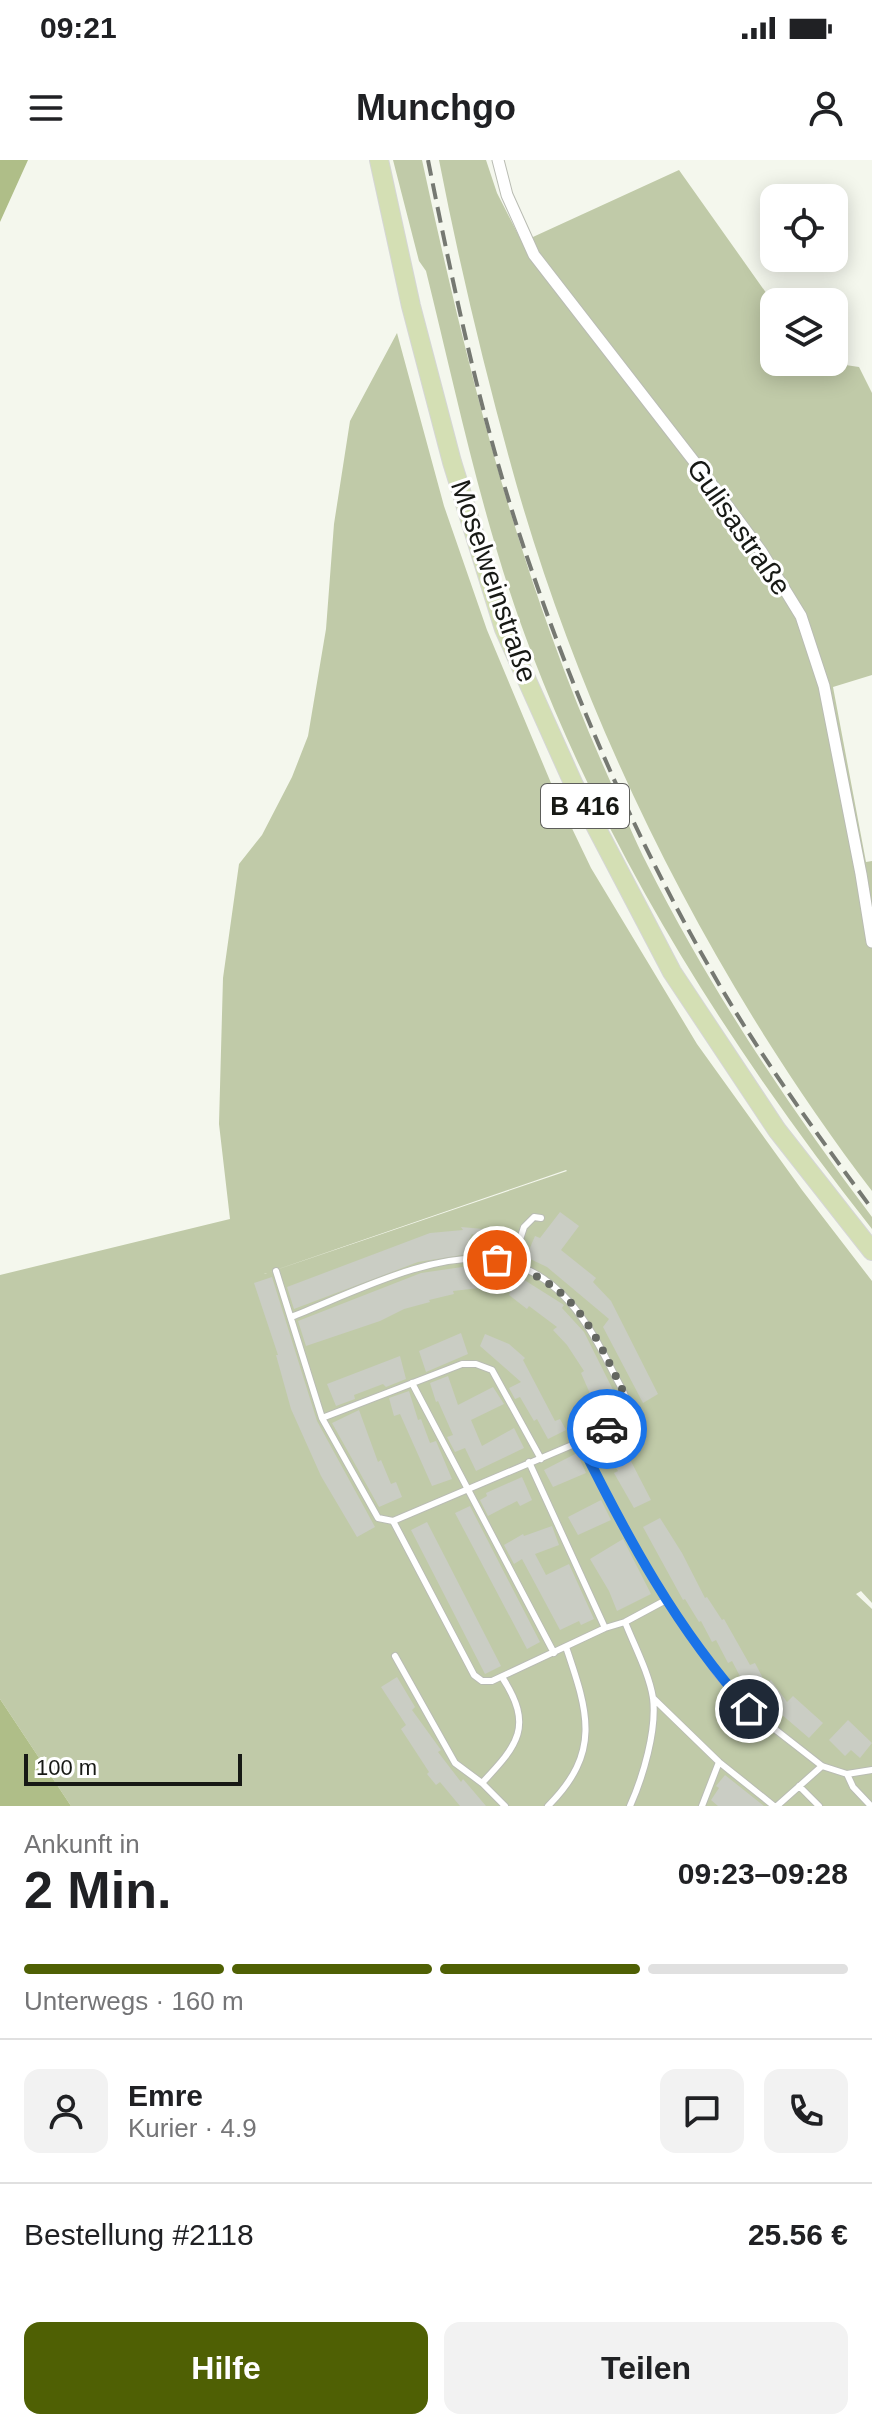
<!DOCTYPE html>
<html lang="de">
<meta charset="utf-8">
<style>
body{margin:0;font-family:Arial,sans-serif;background:#f2f2f2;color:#202124;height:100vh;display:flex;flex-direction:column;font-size:30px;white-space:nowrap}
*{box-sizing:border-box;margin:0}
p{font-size:26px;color:#757577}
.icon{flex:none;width:44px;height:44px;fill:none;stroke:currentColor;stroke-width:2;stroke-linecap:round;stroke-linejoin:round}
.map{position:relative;height:1646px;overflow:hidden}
.side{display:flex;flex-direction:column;background:#fff;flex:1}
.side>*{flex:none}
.fabs{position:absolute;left:760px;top:24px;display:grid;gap:16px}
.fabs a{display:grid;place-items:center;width:88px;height:88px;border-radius:16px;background:#fff;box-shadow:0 4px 20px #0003;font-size:40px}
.scale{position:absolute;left:24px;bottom:20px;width:218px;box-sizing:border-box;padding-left:8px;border:4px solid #171915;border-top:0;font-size:22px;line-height:28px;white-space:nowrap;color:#171915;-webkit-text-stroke:6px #fff;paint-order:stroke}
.pin{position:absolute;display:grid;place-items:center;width:68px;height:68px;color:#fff;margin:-34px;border:4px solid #fff;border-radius:50%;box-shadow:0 2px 8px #0007}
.courier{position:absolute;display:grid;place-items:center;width:80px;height:80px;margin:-40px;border:6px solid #1a73e8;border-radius:50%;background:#fff;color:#222;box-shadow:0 2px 10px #0007}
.headline em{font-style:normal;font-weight:800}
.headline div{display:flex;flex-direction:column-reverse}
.headline{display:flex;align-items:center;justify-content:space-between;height:136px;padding:0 24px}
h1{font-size:52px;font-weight:800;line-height:60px}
.bar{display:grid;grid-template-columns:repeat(4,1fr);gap:12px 8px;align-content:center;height:96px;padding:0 24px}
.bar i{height:10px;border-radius:6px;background:#e0e0e0}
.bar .selected{background:#4f6004}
.bar p{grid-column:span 4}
.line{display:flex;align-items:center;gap:20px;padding:0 24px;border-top:2px solid #e0e0e0}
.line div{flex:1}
.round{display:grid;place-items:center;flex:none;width:84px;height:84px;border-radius:16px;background:#f2f2f2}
.action{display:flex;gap:16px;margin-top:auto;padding:16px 24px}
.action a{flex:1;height:92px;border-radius:16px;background:#4f6004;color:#fff;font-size:32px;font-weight:800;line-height:92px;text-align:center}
.action a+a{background:#f2f2f2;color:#202124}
.status{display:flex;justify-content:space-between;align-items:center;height:56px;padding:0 40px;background:#fff;direction:ltr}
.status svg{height:22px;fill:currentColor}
header{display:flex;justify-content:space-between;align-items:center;height:104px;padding:0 24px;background:#fff;font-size:36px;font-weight:800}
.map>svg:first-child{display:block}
.green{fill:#c0caa8;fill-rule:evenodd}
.water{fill:#afbe88}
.building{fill:#cacdc4}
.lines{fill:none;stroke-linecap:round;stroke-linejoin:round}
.service-casing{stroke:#b9bcb3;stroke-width:8}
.minor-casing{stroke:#b9bcb3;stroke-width:13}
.primary-casing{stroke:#d5d6d5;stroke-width:20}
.service{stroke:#fff;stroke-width:6}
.minor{stroke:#fff;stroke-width:11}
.primary{stroke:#d4dfb4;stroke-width:18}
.rail{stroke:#767972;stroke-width:4;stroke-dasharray:16 8;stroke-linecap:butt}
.done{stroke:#646761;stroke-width:8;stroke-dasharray:0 14.4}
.route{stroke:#1a73e8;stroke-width:10}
.labels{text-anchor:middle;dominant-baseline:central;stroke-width:6;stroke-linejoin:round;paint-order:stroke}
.shield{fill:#fff;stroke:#5d5e5b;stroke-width:2}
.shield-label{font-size:26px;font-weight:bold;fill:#171915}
.street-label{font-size:28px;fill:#171915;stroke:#fff}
</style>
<div class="status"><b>09:21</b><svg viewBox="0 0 49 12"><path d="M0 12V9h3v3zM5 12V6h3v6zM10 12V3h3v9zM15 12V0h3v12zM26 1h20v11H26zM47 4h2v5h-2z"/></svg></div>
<header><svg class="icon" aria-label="menu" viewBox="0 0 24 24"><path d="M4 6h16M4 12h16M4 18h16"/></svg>Munchgo<svg class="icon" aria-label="person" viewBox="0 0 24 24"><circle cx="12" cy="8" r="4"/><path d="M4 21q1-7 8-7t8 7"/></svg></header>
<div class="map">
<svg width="872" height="1646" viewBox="0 0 872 1646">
<rect width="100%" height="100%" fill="#f4f7ed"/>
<path class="green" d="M 393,0 L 422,0 C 468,213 521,424 611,623 C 623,651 634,679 648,706 C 711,830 788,946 872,1057 L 872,1069 C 734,894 612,703 532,494 C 484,370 458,240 426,111 L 419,101 Z
M 439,0 L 486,0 L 497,33 L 522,82 L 679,10 L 774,144 L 774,202 L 815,202 L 820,209 L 832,203 L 859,207 L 872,233 L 872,515 L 833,527 L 866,702 L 872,701 L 872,1031 C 714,824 587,573 516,323 C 486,216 460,108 439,0 Z
M 397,173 L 444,346 L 487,470 L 556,635 L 591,708 L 697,884 L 802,1030 L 872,1121 L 872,1443 L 861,1431 L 856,1434 L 872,1449 L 872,1646 L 71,1646 L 0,1539 L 0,1115 L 230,1059 L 219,964 L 223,818 L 239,704 L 262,675 L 292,617 L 308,576 L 326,469 L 334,364 L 350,261 ZM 566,1010 L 567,1011 L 264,1114 Z"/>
<path class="water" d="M 0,0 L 28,0 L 0,62 Z
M 0,1539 L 71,1646 L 0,1646 Z"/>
<path class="building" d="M 560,1052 L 579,1066 L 561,1090 L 596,1118 L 593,1122 L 611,1141 L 658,1234 L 643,1243 L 603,1167 L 609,1159 L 547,1107 L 526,1097 L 535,1076 L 540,1078 Z
M 461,1067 L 514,1072 L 510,1091 L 472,1074 L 466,1086 L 474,1093 L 418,1102 L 294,1149 L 287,1127 L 430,1073 L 463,1070 Z
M 476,1105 L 479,1128 L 453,1131 L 454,1134 L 429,1140 L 430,1142 L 404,1149 L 380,1161 L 306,1186 L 298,1161 L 421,1113 Z
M 497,1107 L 507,1109 L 502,1133 L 490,1129 Z
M 518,1116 L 564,1145 L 562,1148 L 584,1172 L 619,1242 L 598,1252 L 581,1213 L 584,1211 L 567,1185 L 553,1170 L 557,1167 L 529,1146 L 527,1149 L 509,1135 Z
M 272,1117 L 317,1261 L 375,1367 L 357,1377 L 321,1316 L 291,1249 L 276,1195 L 278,1195 L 254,1123 Z
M 461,1173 L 468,1194 L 426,1212 L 419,1191 Z
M 485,1174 L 509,1184 L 525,1198 L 523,1200 L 555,1261 L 560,1259 L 566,1270 L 548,1279 L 537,1259 L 534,1261 L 520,1237 L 515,1239 L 509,1228 L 521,1222 L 480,1186 Z
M 400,1196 L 406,1219 L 386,1227 L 383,1224 L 354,1235 L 355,1239 L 336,1246 L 327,1224 Z
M 448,1216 L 458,1245 L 493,1227 L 504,1244 L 471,1260 L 482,1286 L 514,1268 L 524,1288 L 476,1311 L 465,1288 L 455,1292 L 447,1277 L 453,1275 L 438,1241 L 436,1242 L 430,1223 Z
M 409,1231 L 418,1260 L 421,1259 L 430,1283 L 436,1281 L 452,1319 L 432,1326 L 400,1254 L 394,1256 L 389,1238 Z
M 359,1250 L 378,1302 L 381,1300 L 391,1324 L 396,1322 L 402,1337 L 379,1347 L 332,1263 Z
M 620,1280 L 651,1340 L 634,1348 L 614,1313 L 618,1311 L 604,1290 Z
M 577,1293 L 586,1313 L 553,1327 L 544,1310 Z
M 522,1317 L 532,1340 L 520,1346 L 517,1341 L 488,1356 L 480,1340 L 487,1336 L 486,1333 Z
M 601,1340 L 611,1360 L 578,1375 L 568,1357 Z
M 470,1346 L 540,1482 L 527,1489 L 455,1353 Z
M 660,1358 L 682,1393 L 705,1438 L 707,1437 L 722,1460 L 724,1459 L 750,1505 L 755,1503 L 766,1524 L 771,1520 L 787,1542 L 793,1536 L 823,1563 L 809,1578 L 767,1542 L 764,1544 L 747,1521 L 743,1522 L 732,1501 L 728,1503 L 716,1480 L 712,1482 L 701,1461 L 699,1462 L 685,1439 L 683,1440 L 643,1367 Z
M 427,1362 L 501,1506 L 485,1514 L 411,1370 Z
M 552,1366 L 559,1385 L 535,1394 L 546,1415 L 569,1404 L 594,1459 L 581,1465 L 579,1461 L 560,1470 L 522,1399 L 514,1404 L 504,1385 L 523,1374 L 524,1376 Z
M 623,1379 L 651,1434 L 617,1451 L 609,1431 L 590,1399 Z
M 397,1517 L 415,1547 L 412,1550 L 441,1590 L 438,1592 L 461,1622 L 463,1619 L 486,1646 L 460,1646 L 440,1622 L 436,1625 L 427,1614 L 429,1612 L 401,1569 L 406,1565 L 381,1527 Z
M 848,1560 L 872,1583 L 860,1598 L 851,1590 L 845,1596 L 829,1580 Z
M 725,1615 L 764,1646 L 718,1646 L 711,1640 L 719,1628 L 716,1626 Z"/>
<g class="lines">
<defs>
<path id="service" d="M 512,1104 L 524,1067 L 534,1057 L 541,1058
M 276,1111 L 322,1258 L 378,1358 L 393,1361 L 474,1515 L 482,1521 L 492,1521 L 605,1468 L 625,1462 L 666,1440
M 291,1157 C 350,1134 434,1090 496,1100 C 559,1110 588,1162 614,1214 C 620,1226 631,1241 626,1254 C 622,1266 602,1271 591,1277 L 393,1361
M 412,1223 L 554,1493
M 322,1258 L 462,1204 L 476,1204 L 492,1210 L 541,1299
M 580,1282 L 612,1348 L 666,1440 L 717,1514 L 749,1549 L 822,1606 L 847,1614 L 853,1627 L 871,1646
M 529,1302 L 605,1468
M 625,1462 C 634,1485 649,1513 653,1538 C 657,1570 643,1617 630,1646
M 395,1496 L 455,1603 L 482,1623 L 505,1646
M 653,1538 L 719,1602 L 774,1646
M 847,1614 L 872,1610
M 482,1623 C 518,1585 534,1566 502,1517
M 799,1626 L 819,1646
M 548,1646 C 602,1592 588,1552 566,1487
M 702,1646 L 719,1602
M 777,1646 L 822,1606"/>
<path id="minor" d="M 498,0 L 507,35 L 534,95 L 710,322 L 761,391 L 801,456 L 824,526 L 861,714 L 872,782"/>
<path id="primary" d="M 379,0 L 411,146 L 452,302 L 504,469 L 574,625 L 672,812 L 777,970 L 872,1091"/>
</defs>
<use href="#service" class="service-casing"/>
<use href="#minor" class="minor-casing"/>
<use href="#primary" class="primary-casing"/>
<use href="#service" class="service"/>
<use href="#minor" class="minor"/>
<use href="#primary" class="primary"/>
<path class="rail" d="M 428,0 C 456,140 486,282 534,417 C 582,556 642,691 716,819 C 762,899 817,974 872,1049"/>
</g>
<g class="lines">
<path class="done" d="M 497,1100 C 577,1124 592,1169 626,1237 C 629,1256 623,1260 607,1269"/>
<path class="route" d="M 607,1269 L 580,1282 C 627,1377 677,1470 749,1549"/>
</g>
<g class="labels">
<rect class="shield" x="541" y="624" width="88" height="44" rx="6"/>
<g class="shield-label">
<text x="585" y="646">B 416</text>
</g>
<g class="street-label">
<text transform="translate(739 367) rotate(55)">Gulisastraße</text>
<text transform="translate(494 421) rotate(71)">Moselweinstraße</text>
</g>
</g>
</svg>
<div class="fabs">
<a><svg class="icon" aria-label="locate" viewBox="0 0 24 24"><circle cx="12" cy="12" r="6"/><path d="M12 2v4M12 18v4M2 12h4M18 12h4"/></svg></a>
<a><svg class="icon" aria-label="layers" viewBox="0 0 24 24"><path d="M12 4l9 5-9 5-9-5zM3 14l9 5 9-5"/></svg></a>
</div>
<div class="scale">100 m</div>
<div class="pin" style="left:497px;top:1100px;background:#ea580c"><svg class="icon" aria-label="bag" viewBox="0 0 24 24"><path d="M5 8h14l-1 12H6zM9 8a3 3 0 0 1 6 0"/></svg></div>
<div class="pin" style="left:749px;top:1549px;background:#1f2937"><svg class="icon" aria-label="home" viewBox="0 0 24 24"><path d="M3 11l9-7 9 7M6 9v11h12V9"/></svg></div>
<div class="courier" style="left:607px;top:1269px"><svg class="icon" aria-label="car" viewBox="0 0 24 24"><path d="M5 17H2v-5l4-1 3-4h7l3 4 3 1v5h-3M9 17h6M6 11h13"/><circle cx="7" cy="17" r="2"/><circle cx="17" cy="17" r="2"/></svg></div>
</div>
<section class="side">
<div class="headline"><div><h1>2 Min.</h1><p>Ankunft in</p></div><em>09:23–09:28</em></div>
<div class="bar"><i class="selected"></i><i class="selected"></i><i class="selected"></i><i></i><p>Unterwegs · 160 m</p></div>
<div class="line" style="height:144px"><a class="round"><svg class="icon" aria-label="person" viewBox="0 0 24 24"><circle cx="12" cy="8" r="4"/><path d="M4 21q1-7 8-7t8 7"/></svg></a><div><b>Emre</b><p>Kurier · 4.9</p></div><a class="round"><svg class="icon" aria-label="chat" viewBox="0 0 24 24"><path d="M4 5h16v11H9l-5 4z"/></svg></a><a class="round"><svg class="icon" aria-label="phone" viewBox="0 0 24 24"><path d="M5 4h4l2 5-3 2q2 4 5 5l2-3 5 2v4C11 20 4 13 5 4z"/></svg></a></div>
<div class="line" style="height:104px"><div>Bestellung #2118</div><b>25.56 €</b></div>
<div class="action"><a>Hilfe</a><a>Teilen</a></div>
</section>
